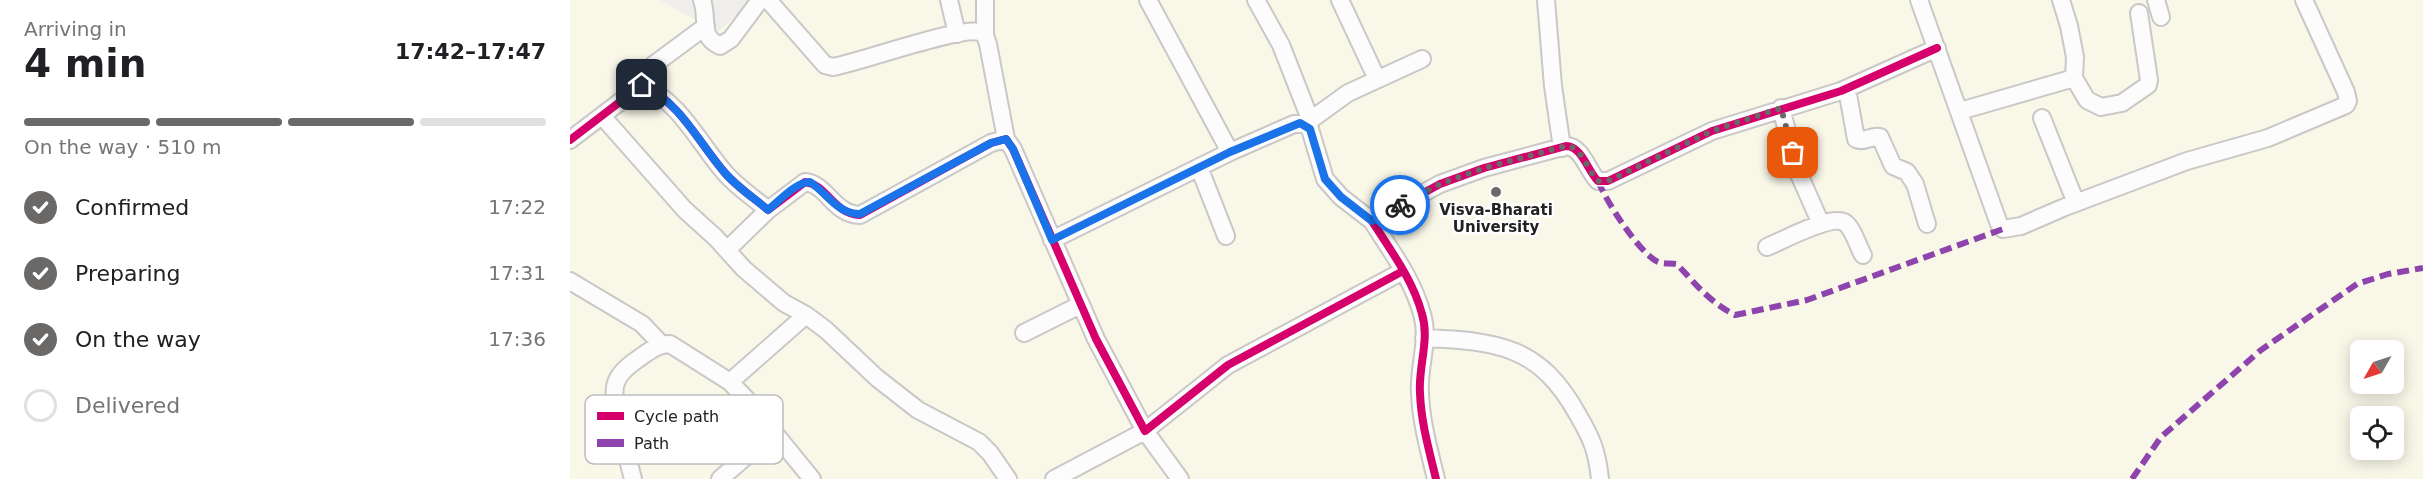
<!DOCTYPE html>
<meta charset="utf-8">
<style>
body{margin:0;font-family:"DejaVu Sans",sans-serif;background:#f2f2f2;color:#202124;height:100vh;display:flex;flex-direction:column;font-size:22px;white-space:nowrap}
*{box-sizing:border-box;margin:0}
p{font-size:20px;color:#757577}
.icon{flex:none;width:33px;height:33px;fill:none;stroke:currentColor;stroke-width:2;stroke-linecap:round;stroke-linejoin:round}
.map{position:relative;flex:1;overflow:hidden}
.drawer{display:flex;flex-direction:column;background:#fff;width:570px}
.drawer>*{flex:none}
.needle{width:39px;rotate:231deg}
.tools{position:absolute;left:1780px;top:340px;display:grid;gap:12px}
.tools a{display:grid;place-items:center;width:54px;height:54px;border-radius:9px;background:#fff;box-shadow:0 3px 15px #0003;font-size:30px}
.pin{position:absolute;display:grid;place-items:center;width:51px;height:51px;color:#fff;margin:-26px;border-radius:12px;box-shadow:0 3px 9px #0006}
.courier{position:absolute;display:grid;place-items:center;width:60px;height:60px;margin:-30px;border:4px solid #1a73e8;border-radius:50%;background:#fff;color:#222;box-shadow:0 2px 8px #0007}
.headline em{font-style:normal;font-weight:700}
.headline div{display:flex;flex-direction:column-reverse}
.headline{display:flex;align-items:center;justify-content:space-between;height:102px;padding:0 24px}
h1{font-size:39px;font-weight:700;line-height:45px}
.bar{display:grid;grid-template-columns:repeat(4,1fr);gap:9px 6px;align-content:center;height:72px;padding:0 24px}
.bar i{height:8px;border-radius:4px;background:#e0e0e0}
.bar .selected{background:#6a6968}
.bar p{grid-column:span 4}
ol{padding:0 24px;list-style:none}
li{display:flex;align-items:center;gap:18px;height:66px}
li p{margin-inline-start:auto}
li .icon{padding:6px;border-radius:50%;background:#6a6968;color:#fff;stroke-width:4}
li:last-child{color:#757577}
li i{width:33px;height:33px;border:3px solid #e0e0e0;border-radius:50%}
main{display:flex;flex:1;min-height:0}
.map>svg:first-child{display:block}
.education{fill:#f8f7e8;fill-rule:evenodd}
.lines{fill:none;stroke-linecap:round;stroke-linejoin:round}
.minor-casing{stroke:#c9c8c7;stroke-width:20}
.minor{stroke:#fdfcfc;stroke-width:16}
.quiet{stroke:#8e44ad;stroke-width:6;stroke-dasharray:12 6;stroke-linecap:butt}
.cycleway-casing{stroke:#fff;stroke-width:11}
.cycleway{stroke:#d6006c;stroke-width:8}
.done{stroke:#6a6968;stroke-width:6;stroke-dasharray:0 10.8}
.route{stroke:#1a73e8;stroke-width:8}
.poi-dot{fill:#6a6968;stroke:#fff;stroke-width:2}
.labels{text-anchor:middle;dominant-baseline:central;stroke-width:5;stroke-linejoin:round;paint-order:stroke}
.poi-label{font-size:15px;font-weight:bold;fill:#222;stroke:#fff}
.key{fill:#fff;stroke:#bdbdbd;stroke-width:1.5}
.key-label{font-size:16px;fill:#222}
</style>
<main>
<section class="drawer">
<div class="headline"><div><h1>4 min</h1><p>Arriving in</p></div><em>17:42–17:47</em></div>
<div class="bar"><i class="selected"></i><i class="selected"></i><i class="selected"></i><i></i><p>On the way · 510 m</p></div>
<ol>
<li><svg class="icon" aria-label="check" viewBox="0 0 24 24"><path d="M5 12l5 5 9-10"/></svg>Confirmed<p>17:22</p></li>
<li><svg class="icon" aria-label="check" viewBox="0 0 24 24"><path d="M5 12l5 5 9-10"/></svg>Preparing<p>17:31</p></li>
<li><svg class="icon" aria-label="check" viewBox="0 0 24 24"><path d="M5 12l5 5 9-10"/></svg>On the way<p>17:36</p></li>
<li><i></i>Delivered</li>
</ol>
</section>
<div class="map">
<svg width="1853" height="479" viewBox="0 0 1853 479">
<rect width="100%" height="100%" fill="#f0eeeb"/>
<path class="education" d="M 0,0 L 90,0 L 147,32 L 185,0 L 1853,0 L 1853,479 L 0,479 ZM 1791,351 L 1824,351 L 1824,384 L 1791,384 ZM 1791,417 L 1824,417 L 1824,450 L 1791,450 Z"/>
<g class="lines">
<defs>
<path id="minor" d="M 132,0 C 139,19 128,36 150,46 L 161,39 L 190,0
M 198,0 L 255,65 L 263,67 C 291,62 390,26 410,32 C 416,34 416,39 418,44 L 436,139
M 379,0 L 387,34
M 415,0 L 415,36
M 578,0 L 660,152 L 724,124 L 735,124 L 740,129 L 755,179 L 771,197 L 802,221
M 686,0 L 711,45 L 740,119
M 770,0 L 807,79
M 976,0 L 983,86 L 992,148
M 1349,0 L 1429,224 L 1433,229 L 1451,226 L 1495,207 L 1617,161 L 1698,138 L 1776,105 L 1778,101 L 1776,92 L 1734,0
M 1491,0 L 1499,26 L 1505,57 L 1504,78 L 1517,100 L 1531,107 L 1552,103 L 1578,85 L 1579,80 L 1569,13
M 1586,0 L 1591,17
M 72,85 L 82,66 L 136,26
M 1277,89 L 1286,139 C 1295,143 1301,135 1310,137 L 1323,166 L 1337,172 L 1345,184 L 1357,224
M 1211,108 L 1228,172 L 1251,224
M 1390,111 L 1504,78
M 32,116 L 115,210 L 146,238 L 174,269 L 214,303 L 236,315 L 256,330 L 307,378 L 348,410 L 409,442 L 420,453 L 438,479
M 1472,118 L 1506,203
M 735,124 L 778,93 L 852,59
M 0,140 L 72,85 C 111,103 128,142 155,173 C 167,187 184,198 198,210 L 235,182 C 257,184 263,214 290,215 L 421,143 L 436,139 L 443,149 L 526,339 L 575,431 L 658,365 L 833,271
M 629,167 L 656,236
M 482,240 L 660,152
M 1197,247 C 1212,241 1259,215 1274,222 C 1283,227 1288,247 1293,255
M 157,250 L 198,210
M 0,281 L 72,324 L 91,344
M 236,315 L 160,382 L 180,403 L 242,479
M 454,333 L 510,305
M 854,338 C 928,341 970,346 1008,415 C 1022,439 1027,451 1030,479
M 63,479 C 58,458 39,400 46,383 C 49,373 59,365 68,359 C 78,352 87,344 100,344 L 160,382
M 150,479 L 204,432
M 484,479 L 575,431 L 610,479
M 866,479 C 859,450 851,422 850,393 C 848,367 860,340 852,314 C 843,280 821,251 802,221 L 870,184 L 914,168 L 996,146 C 1012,146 1018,172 1028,181 L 1038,181 L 1142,131 L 1271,91 L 1367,48"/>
</defs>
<use href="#minor" class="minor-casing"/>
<use href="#minor" class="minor"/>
<path class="quiet" d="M 1028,181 C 1036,201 1069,253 1088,262 C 1093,264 1101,263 1107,264 C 1125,284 1141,303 1165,315 L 1237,300 L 1433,229
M 1562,479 L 1591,437 L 1691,350 L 1787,284 L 1818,274 L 1853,268"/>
<defs>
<path id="cycleway" d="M 0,140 L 72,85 C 111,103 128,142 155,173 C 167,187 184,198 198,210 L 235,182 C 257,184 263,214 290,215 L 421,143 L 436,139 L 443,149 L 526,339 L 575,431 L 658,365 L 833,271
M 866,479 C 859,450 851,422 850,393 C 848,367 860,340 852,314 C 843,280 821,251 802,221 L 870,184 L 914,168 L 996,146 C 1012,146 1018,172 1028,181 L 1038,181 L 1142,131 L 1271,91 L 1367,48"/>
</defs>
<use href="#cycleway" class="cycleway-casing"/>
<use href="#cycleway" class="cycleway"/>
</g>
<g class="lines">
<path class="done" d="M 830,205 L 870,184 L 914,168 L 996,146 C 1012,146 1018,172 1028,181 L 1038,181 L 1142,131 L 1211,108 L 1223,153"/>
<path class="route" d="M 72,85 C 111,103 128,142 155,173 C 167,187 184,198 198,210 C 209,201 226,182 240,182 C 257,193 267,214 290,214 L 421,143 L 436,139 L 443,149 L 482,240 L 660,152 L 730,123 L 740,129 L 755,179 L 771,197 L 802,221 L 830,205"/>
</g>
<circle class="poi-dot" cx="926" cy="192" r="6"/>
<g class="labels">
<g class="poi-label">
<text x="926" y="210">Visva-Bharati<tspan x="926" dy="17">University</tspan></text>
</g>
</g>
<rect x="15" y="395" width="198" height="69" rx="9" class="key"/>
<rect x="27" y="412" width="27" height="8" fill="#d6006c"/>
<rect x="27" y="439" width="27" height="8" fill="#8e44ad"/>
<g class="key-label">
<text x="64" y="422">Cycle path</text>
<text x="64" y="449">Path</text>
</g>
</svg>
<div class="tools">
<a><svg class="needle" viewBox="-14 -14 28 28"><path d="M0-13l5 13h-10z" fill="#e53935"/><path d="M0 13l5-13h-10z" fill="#757577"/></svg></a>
<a><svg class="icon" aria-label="locate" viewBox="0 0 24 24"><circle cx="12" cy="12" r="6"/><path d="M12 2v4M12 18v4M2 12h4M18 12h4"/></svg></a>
</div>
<div class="pin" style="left:1223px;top:153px;background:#ea580c"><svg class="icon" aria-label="bag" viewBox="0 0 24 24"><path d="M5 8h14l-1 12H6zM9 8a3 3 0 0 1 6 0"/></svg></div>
<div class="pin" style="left:72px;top:85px;background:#1f2937"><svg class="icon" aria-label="home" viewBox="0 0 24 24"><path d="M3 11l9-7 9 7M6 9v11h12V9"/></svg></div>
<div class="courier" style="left:830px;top:205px"><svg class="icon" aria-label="bike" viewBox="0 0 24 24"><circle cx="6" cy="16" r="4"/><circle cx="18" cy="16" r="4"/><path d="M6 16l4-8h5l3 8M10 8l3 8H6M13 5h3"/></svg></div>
</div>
</main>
